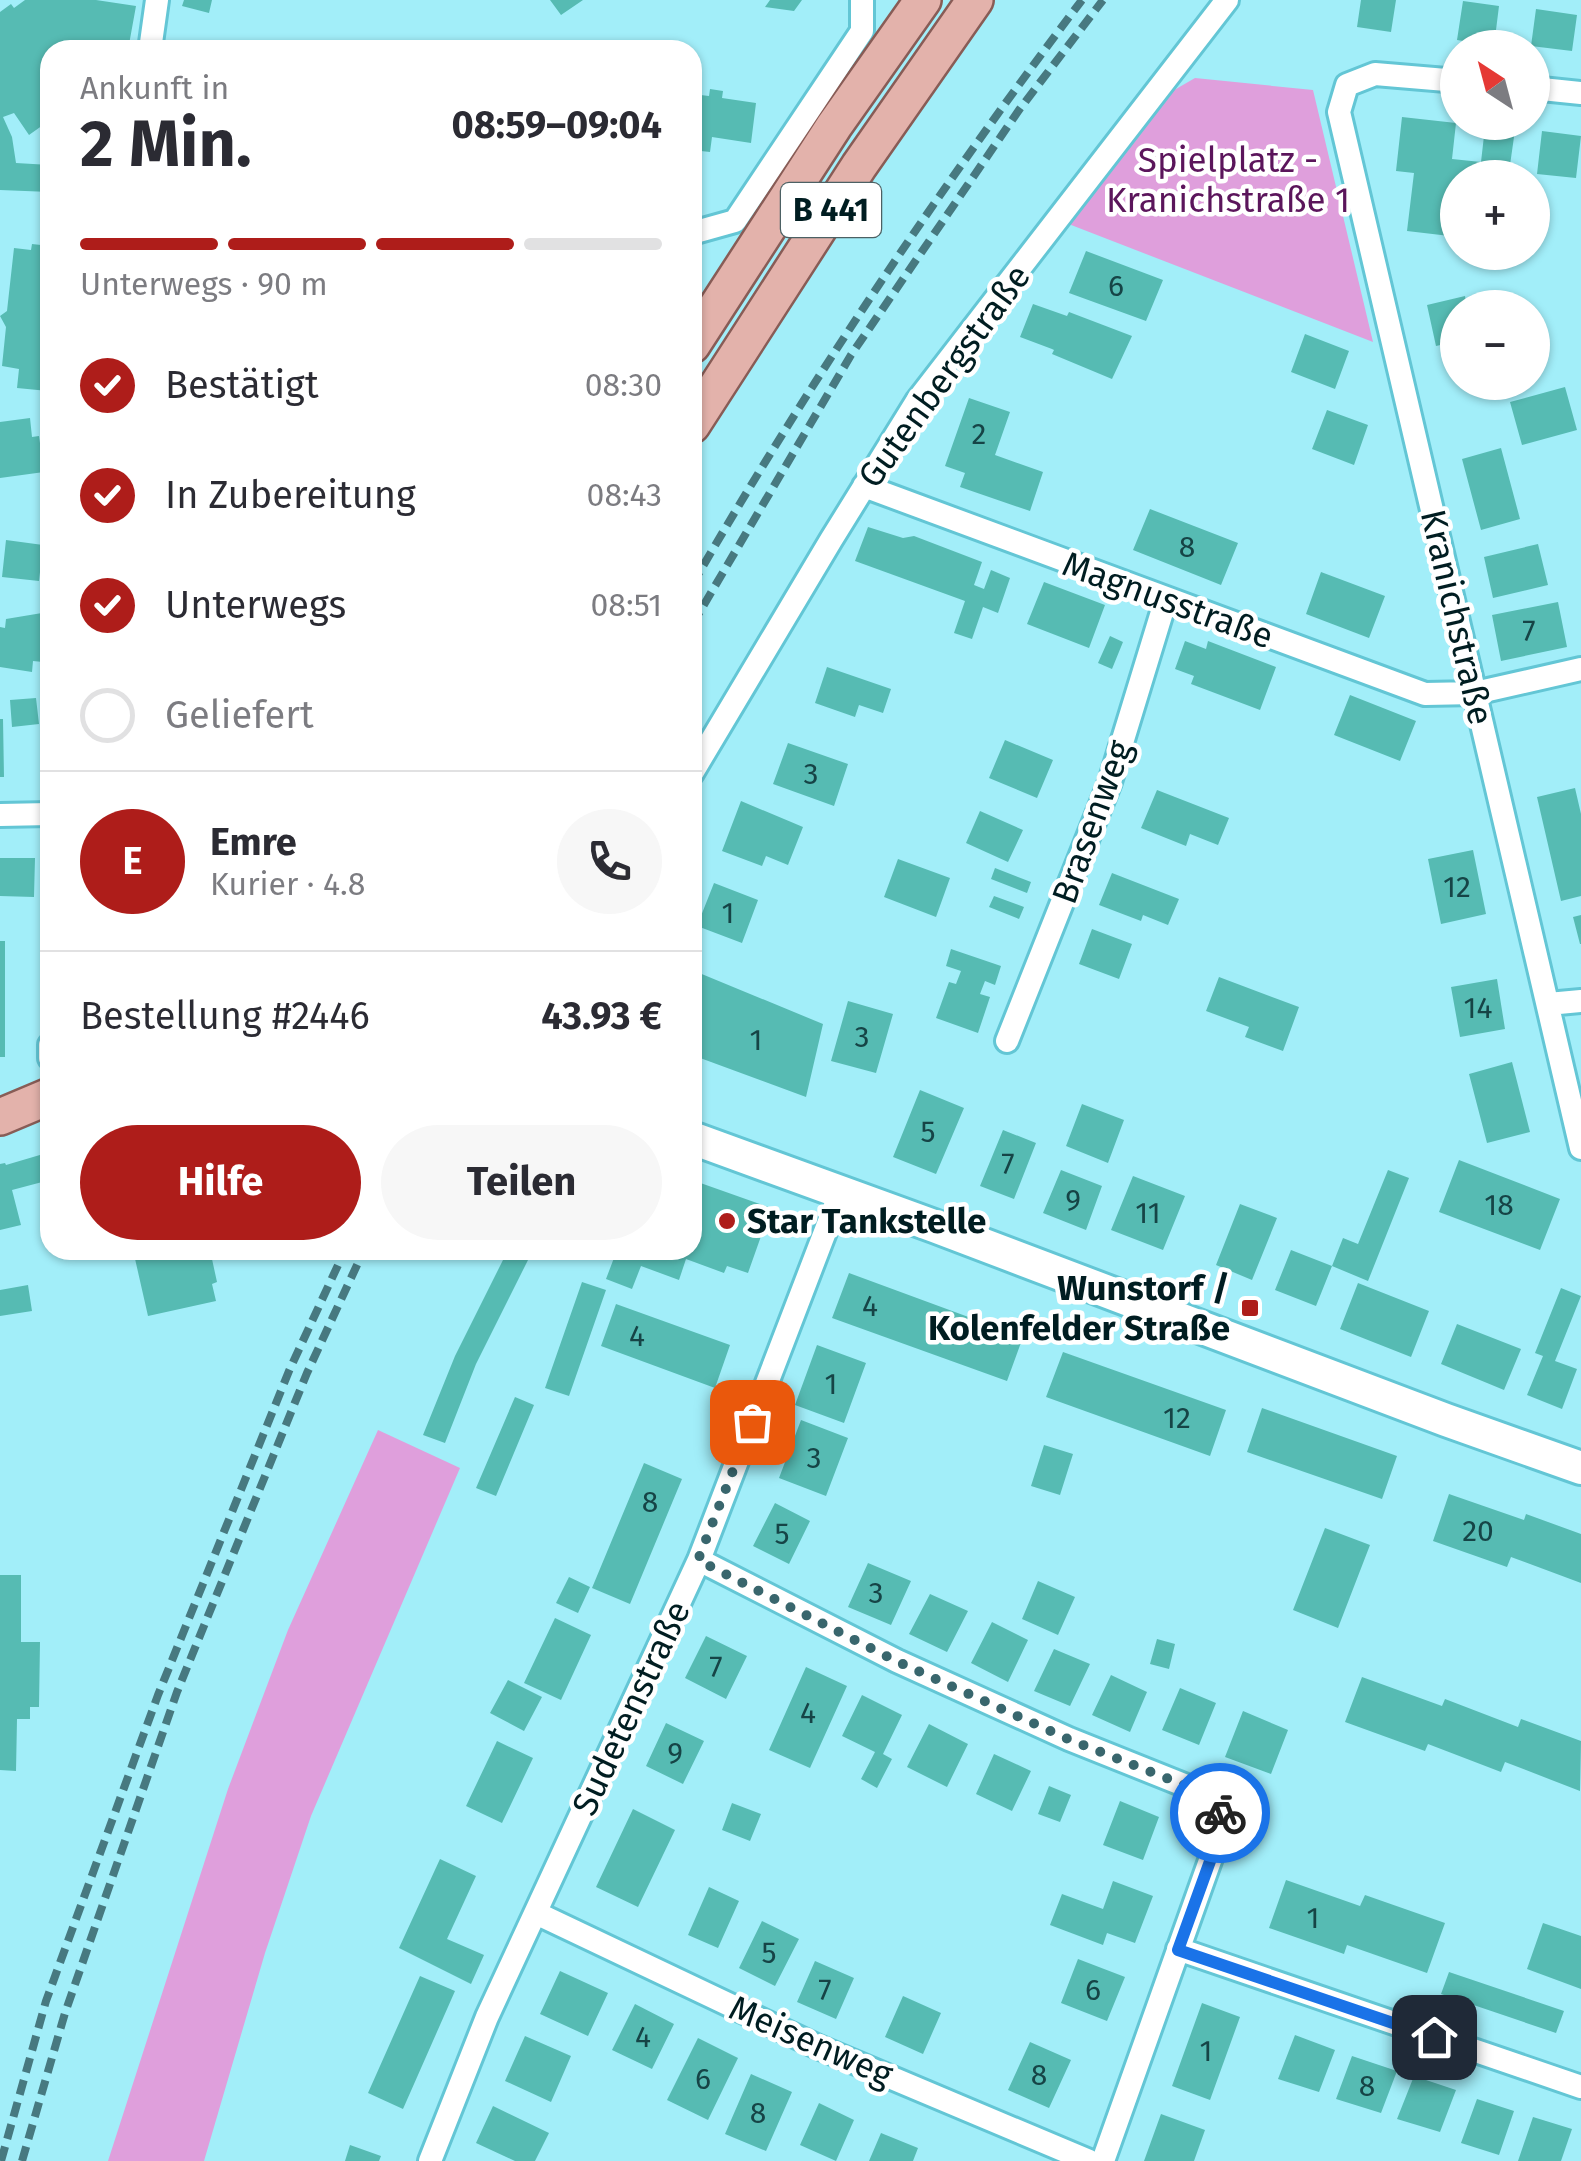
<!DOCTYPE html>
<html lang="de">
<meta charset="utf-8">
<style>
body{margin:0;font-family:"Fira Sans",sans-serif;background:#f7f7f7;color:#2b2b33;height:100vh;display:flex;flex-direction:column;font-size:38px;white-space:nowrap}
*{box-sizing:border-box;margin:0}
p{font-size:32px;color:#7c7c81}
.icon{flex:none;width:55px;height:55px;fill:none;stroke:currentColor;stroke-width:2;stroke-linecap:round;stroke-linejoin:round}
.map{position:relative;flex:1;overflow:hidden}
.sheet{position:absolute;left:40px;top:40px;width:662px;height:1220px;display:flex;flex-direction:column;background:#fff;border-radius:30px;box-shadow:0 2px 8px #0004}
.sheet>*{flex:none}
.needle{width:65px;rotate:324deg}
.tools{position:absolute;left:1440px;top:30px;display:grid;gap:20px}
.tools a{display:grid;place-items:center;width:110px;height:110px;border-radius:50%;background:#fff;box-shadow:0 2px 8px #0004;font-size:50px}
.pin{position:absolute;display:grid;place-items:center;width:85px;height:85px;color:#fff;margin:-42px;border-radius:20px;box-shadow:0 5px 15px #0006}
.courier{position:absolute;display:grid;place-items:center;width:100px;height:100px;margin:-50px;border:8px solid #1a73e8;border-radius:50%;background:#fff;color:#222;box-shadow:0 2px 12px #0007}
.head em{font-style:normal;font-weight:700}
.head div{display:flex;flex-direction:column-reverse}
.head{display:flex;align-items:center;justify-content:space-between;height:170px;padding:0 40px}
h1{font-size:65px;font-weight:700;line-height:75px}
.bar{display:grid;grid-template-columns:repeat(4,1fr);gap:15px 10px;align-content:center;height:120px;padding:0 40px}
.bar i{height:12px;border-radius:8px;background:#e1e1e2}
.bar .current{background:#ae1d1a}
.bar p{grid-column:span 4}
.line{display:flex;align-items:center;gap:25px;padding:0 40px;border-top:2px solid #e1e1e2}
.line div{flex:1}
.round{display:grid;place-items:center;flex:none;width:105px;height:105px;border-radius:52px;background:#f7f7f7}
ol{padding:0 40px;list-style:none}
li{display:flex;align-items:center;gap:30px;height:110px}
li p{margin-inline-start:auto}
li .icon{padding:10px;border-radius:50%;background:#ae1d1a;color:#fff;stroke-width:4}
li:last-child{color:#7c7c81}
li i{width:55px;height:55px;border:5px solid #e1e1e2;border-radius:50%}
.cta{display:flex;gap:20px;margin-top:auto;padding:20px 40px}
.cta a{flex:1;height:115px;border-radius:60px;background:#ae1d1a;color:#fff;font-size:40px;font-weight:700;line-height:115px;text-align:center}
.cta a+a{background:#f7f7f7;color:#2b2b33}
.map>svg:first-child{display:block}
.green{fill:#df9fdc}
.building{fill:#56bbb3}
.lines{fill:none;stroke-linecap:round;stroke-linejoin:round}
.minor-casing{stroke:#63c6d5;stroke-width:28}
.secondary-casing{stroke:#63c6d5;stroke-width:38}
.primary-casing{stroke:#885c56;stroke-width:40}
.minor{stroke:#fff;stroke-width:22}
.secondary{stroke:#fff;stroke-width:32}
.primary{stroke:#e3b2ab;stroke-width:35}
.rail{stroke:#477980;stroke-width:8;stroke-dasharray:15 8;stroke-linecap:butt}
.done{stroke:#39666d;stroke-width:10;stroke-dasharray:0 18}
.route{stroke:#1a73e8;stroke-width:12}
.poi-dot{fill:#ae1d1a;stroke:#fff;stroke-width:4}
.labels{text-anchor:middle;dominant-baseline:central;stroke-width:9;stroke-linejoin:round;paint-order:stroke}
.number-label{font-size:30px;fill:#164446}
.shield{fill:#fff;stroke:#4c6164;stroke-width:2.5}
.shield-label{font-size:32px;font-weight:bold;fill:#001d21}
.park-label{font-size:35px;fill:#5b155b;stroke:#fff}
.street-label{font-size:35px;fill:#001d21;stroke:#fff}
.poi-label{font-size:35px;font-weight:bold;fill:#001d21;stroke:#fff;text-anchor:start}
</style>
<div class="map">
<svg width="1581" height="2161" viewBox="0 0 1581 2161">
<rect width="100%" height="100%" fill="#a2eef9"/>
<path class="green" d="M 1195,78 L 1313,90 L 1373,342 L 1066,223 L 1157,100 Z
M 378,1430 L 460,1468 L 311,1816 L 265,1953 L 204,2161 L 108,2161 L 228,1789 L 288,1630 Z"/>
<path class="building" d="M 25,0 L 96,0 L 136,6 L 128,50 L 50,50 L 50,120 L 29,135 L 14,113 L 3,117 L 12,137 L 16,163 L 50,165 L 50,192 L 0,190 L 0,12 L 11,4 L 14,8 Z
M 184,0 L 212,0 L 209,13 L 182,6 Z
M 550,0 L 583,0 L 561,15 Z
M 770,0 L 802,0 L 794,11 L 765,7 Z
M 1361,0 L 1396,0 L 1391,32 L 1357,27 Z
M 1463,1 L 1499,6 L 1494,46 L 1457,40 Z
M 1536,9 L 1577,15 L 1572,51 L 1531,46 Z
M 710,89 L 723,91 L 722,98 L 756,103 L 751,143 L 712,137 L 710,152 L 692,150 L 692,94 L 709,96 Z
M 1402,117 L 1456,123 L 1452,159 L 1481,162 L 1485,127 L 1515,130 L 1510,165 L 1516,166 L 1514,178 L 1458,178 L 1458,237 L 1407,231 L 1414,173 L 1396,171 Z
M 1542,131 L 1581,136 L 1576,178 L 1537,174 Z
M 32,244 L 50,246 L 48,391 L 17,388 L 19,369 L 2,366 L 6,327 L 0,316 L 7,311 L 14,248 L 31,250 Z
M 1086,251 L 1163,280 L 1146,321 L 1069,293 Z
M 1465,296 L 1467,308 L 1458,308 L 1458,341 L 1436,346 L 1427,305 Z
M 1033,304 L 1067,316 L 1069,312 L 1132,336 L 1112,379 L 1052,354 L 1054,350 L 1052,349 L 1020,337 Z
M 1305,334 L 1349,351 L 1335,389 L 1291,372 Z
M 1565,387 L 1577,430 L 1522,445 L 1510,402 Z
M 969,398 L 1010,412 L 995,455 L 1043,472 L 1030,511 L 960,487 L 965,473 L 945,466 Z
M 1327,410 L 1368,425 L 1354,465 L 1312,449 Z
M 30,418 L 32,437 L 39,436 L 44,472 L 0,478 L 0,422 Z
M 1501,448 L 1520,519 L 1481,530 L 1462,459 Z
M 1150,509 L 1238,543 L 1221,585 L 1133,550 Z
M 868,527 L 903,538 L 914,536 L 982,562 L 974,585 L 984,589 L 991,570 L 1010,578 L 998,613 L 983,607 L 972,639 L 954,633 L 965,601 L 855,561 Z
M 6,540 L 43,545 L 39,581 L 2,577 Z
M 1538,544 L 1548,585 L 1493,598 L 1484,557 Z
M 1321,572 L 1385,596 L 1369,638 L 1306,614 Z
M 1044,582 L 1105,605 L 1089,648 L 1027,624 Z
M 1558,602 L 1567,647 L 1501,661 L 1492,615 Z
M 48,612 L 43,662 L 33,661 L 32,672 L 0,667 L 0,627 L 5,628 L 6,619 Z
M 1110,636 L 1123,642 L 1112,669 L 1098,663 Z
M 1185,641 L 1206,649 L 1208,641 L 1276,667 L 1260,710 L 1191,684 L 1194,676 L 1175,669 Z
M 827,667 L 891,689 L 883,713 L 859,705 L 855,717 L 815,703 Z
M 1350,695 L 1416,721 L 1400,761 L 1334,735 Z
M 36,698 L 39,724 L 12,727 L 10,700 Z
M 0,719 L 3,719 L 4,777 L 0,777 Z
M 1005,740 L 1053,760 L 1037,798 L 989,778 Z
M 788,743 L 848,764 L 834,806 L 773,784 Z
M 1575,788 L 1581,814 L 1581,896 L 1561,901 L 1537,797 Z
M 1157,790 L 1229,818 L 1218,845 L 1190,834 L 1186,846 L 1141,828 Z
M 741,801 L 803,827 L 788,865 L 766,856 L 762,866 L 722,851 Z
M 980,811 L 1023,830 L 1008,862 L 966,843 Z
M 1473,850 L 1486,914 L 1441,924 L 1428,859 Z
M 0,858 L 35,858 L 34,897 L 0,896 Z
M 898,859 L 950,878 L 936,917 L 884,897 Z
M 995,868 L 1031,882 L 1027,893 L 991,879 Z
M 1112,873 L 1179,899 L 1168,925 L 1143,915 L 1141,921 L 1099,905 Z
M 714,883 L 758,900 L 742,943 L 697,926 Z
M 994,896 L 1024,907 L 1019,919 L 989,907 Z
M 1581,915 L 1581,944 L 1580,944 L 1573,917 Z
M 1092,929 L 1132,944 L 1119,979 L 1079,964 Z
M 0,941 L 5,941 L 5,1057 L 0,1057 Z
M 951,949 L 1001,966 L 995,985 L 985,981 L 980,994 L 990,997 L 978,1033 L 936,1018 L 949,982 L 956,984 L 961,971 L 946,966 Z
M 692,970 L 823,1024 L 806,1097 L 692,1055 Z
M 1219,977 L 1299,1007 L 1283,1051 L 1245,1037 L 1249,1027 L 1206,1011 Z
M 1497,979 L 1505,1029 L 1460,1037 L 1451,987 Z
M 848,1001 L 893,1014 L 876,1073 L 831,1061 Z
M 1512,1062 L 1530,1132 L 1487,1143 L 1469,1074 Z
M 920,1090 L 964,1108 L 936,1174 L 893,1157 Z
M 1082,1104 L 1124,1120 L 1108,1163 L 1066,1146 Z
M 1003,1130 L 1036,1143 L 1014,1199 L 980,1186 Z
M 50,1152 L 50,1171 L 44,1172 L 46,1181 L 12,1190 L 21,1225 L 0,1230 L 0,1164 L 5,1163 L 6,1165 Z
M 1459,1160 L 1560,1199 L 1540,1250 L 1439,1212 Z
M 1061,1170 L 1102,1186 L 1086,1230 L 1043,1213 Z
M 1388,1170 L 1409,1178 L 1368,1281 L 1332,1266 L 1343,1238 L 1358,1244 Z
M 1133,1176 L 1185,1196 L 1163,1250 L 1111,1230 Z
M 692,1180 L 771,1208 L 748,1273 L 727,1266 L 724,1273 L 686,1259 L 679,1280 L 641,1266 L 632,1289 L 606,1279 L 617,1250 L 692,1250 Z
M 1240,1204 L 1277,1218 L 1252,1280 L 1216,1265 Z
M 133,1250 L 210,1250 L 217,1282 L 212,1284 L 216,1301 L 148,1316 Z
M 508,1250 L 533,1250 L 476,1364 L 445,1443 L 423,1435 L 455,1356 Z
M 1291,1250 L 1332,1266 L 1316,1306 L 1275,1290 Z
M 849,1273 L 1023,1337 L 1007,1381 L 832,1318 Z
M 582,1282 L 606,1290 L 569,1396 L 545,1388 Z
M 1358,1283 L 1429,1311 L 1411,1357 L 1340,1329 Z
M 28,1285 L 32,1311 L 0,1316 L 0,1290 Z
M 1561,1288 L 1581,1296 L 1555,1361 L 1577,1369 L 1562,1409 L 1527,1395 L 1543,1356 L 1535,1353 Z
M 616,1304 L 730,1345 L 715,1388 L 601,1346 Z
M 1457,1324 L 1521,1349 L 1504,1390 L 1441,1364 Z
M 817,1345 L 866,1363 L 844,1423 L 795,1405 Z
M 1063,1352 L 1226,1410 L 1210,1456 L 1046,1397 Z
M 515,1397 L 534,1405 L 496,1496 L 476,1488 Z
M 1262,1408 L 1397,1456 L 1382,1499 L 1247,1452 Z
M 801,1420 L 848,1438 L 826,1496 L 779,1478 Z
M 1044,1445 L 1073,1454 L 1060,1495 L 1031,1486 Z
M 644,1463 L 682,1479 L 630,1604 L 592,1588 Z
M 1449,1494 L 1524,1520 L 1526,1514 L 1581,1534 L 1581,1583 L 1511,1557 L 1507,1567 L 1433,1541 Z
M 775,1503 L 810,1521 L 789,1564 L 753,1546 Z
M 1325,1528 L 1370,1545 L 1338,1628 L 1293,1610 Z
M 868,1563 L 911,1581 L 891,1625 L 848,1607 Z
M 0,1575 L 21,1575 L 21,1642 L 40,1642 L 39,1707 L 30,1707 L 30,1719 L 17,1719 L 16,1771 L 0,1770 Z
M 569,1577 L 590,1587 L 578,1613 L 556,1603 Z
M 1038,1581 L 1075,1597 L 1058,1635 L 1022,1619 Z
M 930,1594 L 968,1611 L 947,1652 L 909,1634 Z
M 555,1618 L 591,1635 L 561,1700 L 524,1683 Z
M 992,1622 L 1028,1640 L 1008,1682 L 971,1663 Z
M 706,1636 L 747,1656 L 726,1699 L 685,1678 Z
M 1157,1639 L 1175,1644 L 1169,1669 L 1150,1664 Z
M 1054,1649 L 1090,1664 L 1070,1706 L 1034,1691 Z
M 806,1667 L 847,1686 L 810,1768 L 769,1750 Z
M 1111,1675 L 1147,1692 L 1130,1732 L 1092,1715 Z
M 1362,1677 L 1442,1706 L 1445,1699 L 1518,1727 L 1521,1719 L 1581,1741 L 1580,1791 L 1505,1762 L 1501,1772 L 1428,1744 L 1425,1751 L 1345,1722 Z
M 508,1680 L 542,1697 L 524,1731 L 490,1713 Z
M 1180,1688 L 1216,1703 L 1199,1745 L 1162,1730 Z
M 862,1695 L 902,1715 L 883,1754 L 892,1759 L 877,1788 L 861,1779 L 875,1752 L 842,1736 Z
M 1243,1711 L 1288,1730 L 1271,1774 L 1225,1757 Z
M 666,1723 L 704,1741 L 683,1784 L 646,1766 Z
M 929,1724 L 968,1744 L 947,1787 L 907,1767 Z
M 497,1741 L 533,1758 L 502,1823 L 466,1806 Z
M 994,1754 L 1031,1771 L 1012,1811 L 976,1794 Z
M 1049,1786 L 1071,1795 L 1060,1822 L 1038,1814 Z
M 1120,1801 L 1159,1817 L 1143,1860 L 1103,1845 Z
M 732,1803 L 761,1814 L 750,1841 L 722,1830 Z
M 633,1809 L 675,1830 L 638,1907 L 596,1887 Z
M 440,1859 L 476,1876 L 447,1939 L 484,1955 L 471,1984 L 399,1948 Z
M 1286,1880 L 1360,1906 L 1365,1895 L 1445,1923 L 1427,1973 L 1347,1945 L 1344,1954 L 1269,1928 Z
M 1113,1881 L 1153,1896 L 1135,1943 L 1107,1933 L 1103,1945 L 1050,1925 L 1062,1894 L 1103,1909 Z
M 709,1887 L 739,1901 L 718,1948 L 688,1935 Z
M 762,1921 L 799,1939 L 775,1986 L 739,1968 Z
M 1543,1923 L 1581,1936 L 1581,1989 L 1527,1969 Z
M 1078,1959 L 1125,1977 L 1107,2021 L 1061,2003 Z
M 815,1961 L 854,1978 L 836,2019 L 797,2002 Z
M 560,1971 L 608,1993 L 588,2036 L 540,2014 Z
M 1449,1972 L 1564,2011 L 1556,2033 L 1441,1994 Z
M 420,1976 L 455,1991 L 403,2109 L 368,2093 Z
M 903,1996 L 941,2013 L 923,2054 L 885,2037 Z
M 1202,2003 L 1240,2017 L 1210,2100 L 1172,2086 Z
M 635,2004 L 674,2024 L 652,2069 L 612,2050 Z
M 1295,2035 L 1335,2050 L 1319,2092 L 1278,2079 Z
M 525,2036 L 571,2056 L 551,2102 L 505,2081 Z
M 698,2038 L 738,2058 L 708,2120 L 667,2100 Z
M 1030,2042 L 1071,2060 L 1049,2108 L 1008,2090 Z
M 1352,2056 L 1397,2071 L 1381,2113 L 1336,2099 Z
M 751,2074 L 792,2092 L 766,2151 L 725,2134 Z
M 1414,2076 L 1456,2090 L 1440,2132 L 1397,2119 Z
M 1477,2099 L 1514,2111 L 1499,2155 L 1461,2143 Z
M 819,2103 L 854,2120 L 836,2161 L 800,2145 Z
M 493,2106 L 549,2133 L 535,2161 L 515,2161 L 476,2143 Z
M 1161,2114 L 1205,2130 L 1194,2161 L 1144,2161 Z
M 1533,2117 L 1572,2129 L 1561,2161 L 1518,2161 Z
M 881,2133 L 918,2148 L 913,2161 L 869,2161 Z
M 350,2145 L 381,2156 L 379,2161 L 345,2161 Z"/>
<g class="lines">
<defs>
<path id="minor" d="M 150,50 L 157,0
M 1458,81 L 1375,74 L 1347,85 L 1339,112 L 1581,1148
M 1532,88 L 1581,93
M 692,233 L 735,221 L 862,31 L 862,0
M 864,486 L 1425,694 L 1475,693 L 1581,669
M 692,773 L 831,540 L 917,401 L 1227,0
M 0,815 L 50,814
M 1548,1004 L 1581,1001
M 1007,1041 L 1110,782 L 1166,599
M 50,1045 L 50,1058
M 699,1560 L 897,1661 L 1069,1739 L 1204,1793 L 1220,1804 L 1222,1827 L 1103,2161
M 536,1913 L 816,2046 L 1089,2161
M 1178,1949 L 1581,2087
M 430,2161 L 487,2017 L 699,1560 L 840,1193"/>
<path id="secondary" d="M 692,1138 L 934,1226 L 1446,1420 L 1581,1468"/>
<path id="primary" d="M 692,345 L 834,126 L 923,0
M 692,425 L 859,166 L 975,0
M 0,1117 L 50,1096"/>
</defs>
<use href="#minor" class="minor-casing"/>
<use href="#secondary" class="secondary-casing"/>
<use href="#primary" class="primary-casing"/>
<use href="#minor" class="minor"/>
<use href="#secondary" class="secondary"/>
<use href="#primary" class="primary"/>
<path class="rail" d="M 692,585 C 809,382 941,186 1082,0
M 692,625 L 851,355 L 1019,110 L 1103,0
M 1,2161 L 46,2001 L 158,1695 L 289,1371 L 345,1250
M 22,2161 L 65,2013 L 177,1692 L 307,1373 L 364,1250"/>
</g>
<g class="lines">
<path class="done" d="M 752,1422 L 698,1560 L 896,1661 L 1068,1739 L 1204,1793 L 1220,1804 L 1220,1813"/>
<path class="route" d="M 1220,1813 L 1222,1828 L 1178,1950 L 1434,2037"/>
</g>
<g class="poi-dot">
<circle cx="727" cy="1221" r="10"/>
<rect x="1240" y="1298" width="20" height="20" rx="5"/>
</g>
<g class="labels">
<g class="number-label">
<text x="1116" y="286">6</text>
<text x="979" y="434">2</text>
<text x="1187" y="547">8</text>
<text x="1529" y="631">7</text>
<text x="811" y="774">3</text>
<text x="1457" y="887">12</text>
<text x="728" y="913">1</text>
<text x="1478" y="1008">14</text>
<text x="862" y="1037">3</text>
<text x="756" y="1040">1</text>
<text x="928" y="1132">5</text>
<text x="1008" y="1164">7</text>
<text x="1073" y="1200">9</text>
<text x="1499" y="1205">18</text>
<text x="1148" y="1213">11</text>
<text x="870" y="1306">4</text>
<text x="637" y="1336">4</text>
<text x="831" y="1384">1</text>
<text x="1177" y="1418">12</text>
<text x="814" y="1458">3</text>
<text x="650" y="1502">8</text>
<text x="1478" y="1531">20</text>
<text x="782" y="1534">5</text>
<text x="876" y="1593">3</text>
<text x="716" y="1667">7</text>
<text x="808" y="1713">4</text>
<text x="675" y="1753">9</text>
<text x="1313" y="1918">1</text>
<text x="769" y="1953">5</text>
<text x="825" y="1990">7</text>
<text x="1093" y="1990">6</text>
<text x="643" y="2037">4</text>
<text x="1206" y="2051">1</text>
<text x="1039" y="2075">8</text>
<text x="703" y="2079">6</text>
<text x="1367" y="2086">8</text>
<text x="758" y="2113">8</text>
</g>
<rect class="shield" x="781" y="183" width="100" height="54" rx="8"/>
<g class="shield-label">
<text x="831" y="210">B 441</text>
</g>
<g class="park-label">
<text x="1228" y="160">Spielplatz -<tspan x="1228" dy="40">Kranichstraße 1</tspan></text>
</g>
<g class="street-label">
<text transform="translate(944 376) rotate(-54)">Gutenbergstraße</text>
<text transform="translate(1168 600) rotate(20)">Magnusstraße</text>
<text transform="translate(1457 617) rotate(77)">Kranichstraße</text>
<text transform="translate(1092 822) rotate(-70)">Brasenweg</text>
<text transform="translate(631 1708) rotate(-65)">Sudetenstraße</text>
<text transform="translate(811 2041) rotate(24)">Meisenweg</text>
</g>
<g class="poi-label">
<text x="747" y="1221">Star Tankstelle</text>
<text x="1230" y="1288" text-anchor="end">Wunstorf /<tspan x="1230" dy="40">Kolenfelder Straße</tspan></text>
</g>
</g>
</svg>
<div class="tools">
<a><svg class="needle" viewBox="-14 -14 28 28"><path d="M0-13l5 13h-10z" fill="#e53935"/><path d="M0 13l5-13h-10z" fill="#7c7c81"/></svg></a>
<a>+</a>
<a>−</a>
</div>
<div class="pin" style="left:752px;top:1422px;background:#ea580c"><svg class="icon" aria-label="bag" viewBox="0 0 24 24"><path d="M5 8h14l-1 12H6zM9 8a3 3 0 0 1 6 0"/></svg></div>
<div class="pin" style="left:1434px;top:2037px;background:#1f2937"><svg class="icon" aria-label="home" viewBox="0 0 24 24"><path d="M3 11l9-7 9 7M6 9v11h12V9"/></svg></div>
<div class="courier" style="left:1220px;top:1813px"><svg class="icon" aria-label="bike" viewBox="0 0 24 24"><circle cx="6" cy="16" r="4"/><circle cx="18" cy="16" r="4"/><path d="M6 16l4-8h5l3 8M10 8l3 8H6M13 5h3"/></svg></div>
<section class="sheet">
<div class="head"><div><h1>2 Min.</h1><p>Ankunft in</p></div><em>08:59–09:04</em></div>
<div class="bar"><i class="current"></i><i class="current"></i><i class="current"></i><i></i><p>Unterwegs · 90 m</p></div>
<ol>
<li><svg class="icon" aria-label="check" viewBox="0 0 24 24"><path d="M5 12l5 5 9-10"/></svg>Bestätigt<p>08:30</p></li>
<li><svg class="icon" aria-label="check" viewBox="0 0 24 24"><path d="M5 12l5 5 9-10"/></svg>In Zubereitung<p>08:43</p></li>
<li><svg class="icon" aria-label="check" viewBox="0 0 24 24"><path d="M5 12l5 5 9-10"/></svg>Unterwegs<p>08:51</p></li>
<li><i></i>Geliefert</li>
</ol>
<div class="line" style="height:180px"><b class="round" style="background:#ae1d1a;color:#fff">E</b><div><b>Emre</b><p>Kurier · 4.8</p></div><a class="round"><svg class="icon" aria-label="phone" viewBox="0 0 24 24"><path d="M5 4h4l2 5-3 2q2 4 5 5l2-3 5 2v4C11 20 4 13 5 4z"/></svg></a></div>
<div class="line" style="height:130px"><div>Bestellung #2446</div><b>43.93 €</b></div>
<div class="cta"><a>Hilfe</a><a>Teilen</a></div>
</section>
</div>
